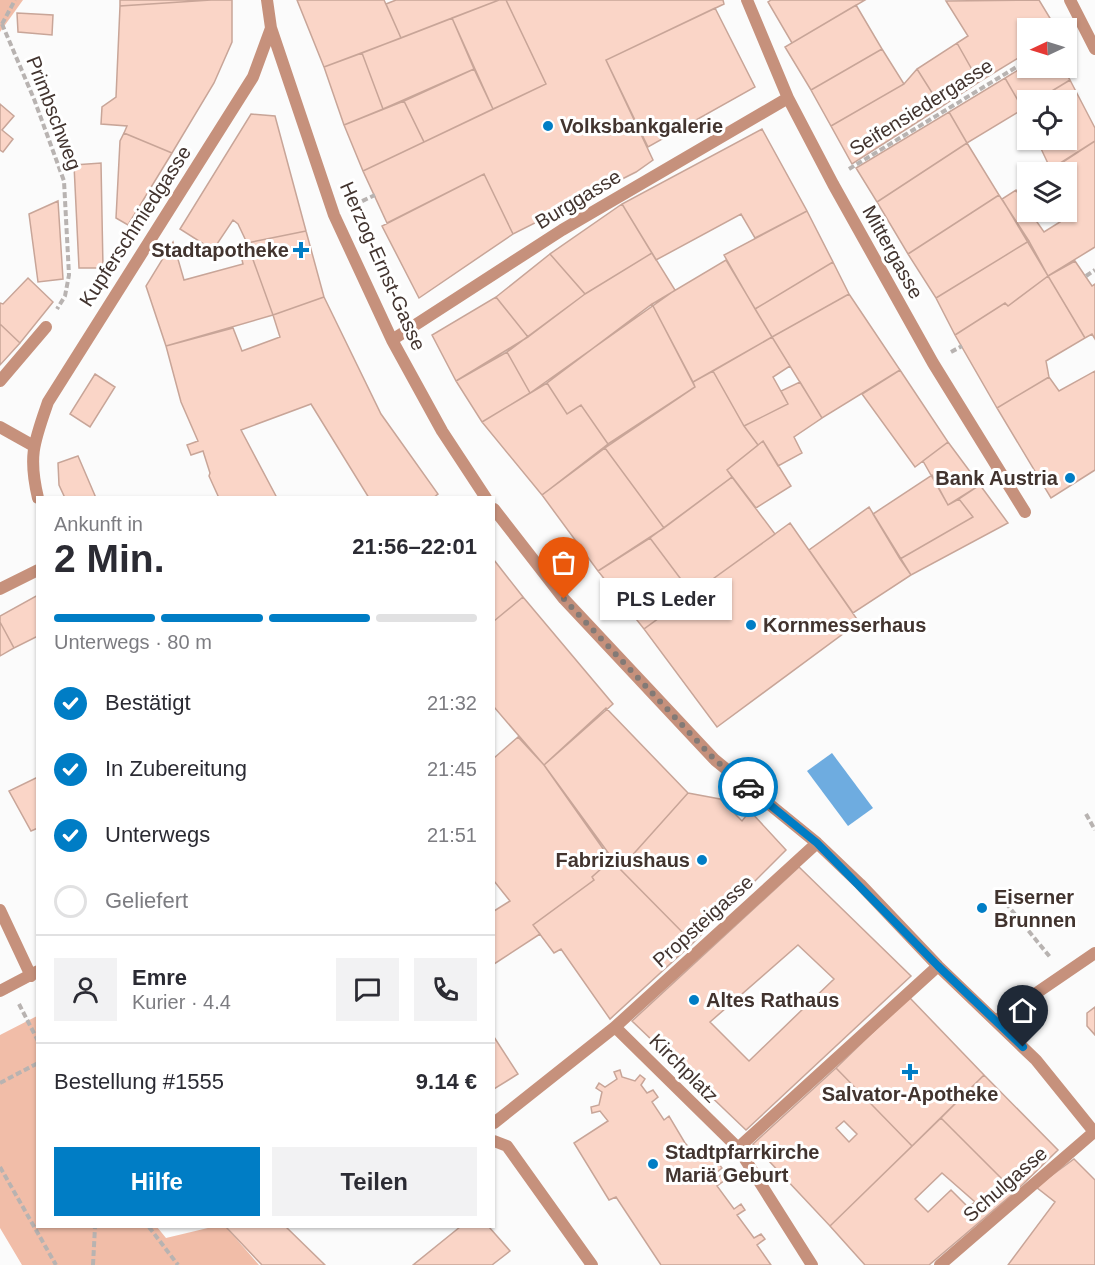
<!DOCTYPE html>
<html lang="de">
<meta charset="utf-8">
<style>
body{margin:0;font-family:Arial,sans-serif;background:#f2f2f3;color:#2b2b33;height:100vh;display:flex;flex-direction:column;font-size:22px;white-space:nowrap}
*{box-sizing:border-box;margin:0}
p{font-size:20px;color:#7c7c81}
.icon{flex:none;width:33px;height:33px;fill:none;stroke:currentColor;stroke-width:2;stroke-linecap:round;stroke-linejoin:round}
.map{position:relative;flex:1;overflow:hidden}
.side{position:absolute;left:36px;top:496px;width:459px;height:732px;display:flex;flex-direction:column;background:#fff;border-radius:0px;box-shadow:0 2px 4px #0004}
.side>*{flex:none}
.needle{width:39px;rotate:266deg}
.fabs{position:absolute;left:1017px;top:18px;display:grid;gap:12px}
.fabs a{display:grid;place-items:center;width:60px;height:60px;border-radius:0px;background:#fff;box-shadow:0 2px 4px #0004;font-size:30px}
.pin{position:absolute;display:grid;place-items:center;width:51px;height:51px;color:#fff;margin:-62px -26px;border-radius:50% 50% 50% 0;rotate:-45deg;box-shadow:0 0 6px #0007}
.pin .icon{rotate:45deg}
.courier{position:absolute;display:grid;place-items:center;width:60px;height:60px;margin:-30px;border:4px solid #007dc5;border-radius:50%;background:#fff;color:#222;box-shadow:0 2px 8px #0007}
.bubble{position:absolute;height:42px;border-radius:0px;background:#fff;box-shadow:0 2px 4px #0004;font-size:20px;font-weight:600;line-height:42px;text-align:center}
.headline em{font-style:normal;font-weight:600}
.headline div{display:flex;flex-direction:column-reverse}
.headline{display:flex;align-items:center;justify-content:space-between;height:102px;padding:0 18px}
h1{font-size:39px;font-weight:600;line-height:45px}
.bar{display:grid;grid-template-columns:repeat(4,1fr);gap:9px 6px;align-content:center;height:72px;padding:0 18px}
.bar i{height:8px;border-radius:4px;background:#e1e1e2}
.bar .on{background:#007dc5}
.bar p{grid-column:span 4}
.line{display:flex;align-items:center;gap:15px;padding:0 18px;border-top:2px solid #e1e1e2}
.line div{flex:1}
.round{display:grid;place-items:center;flex:none;width:63px;height:63px;border-radius:0px;background:#f2f2f3}
ol{padding:0 18px;list-style:none}
li{display:flex;align-items:center;gap:18px;height:66px}
li p{margin-inline-start:auto}
li .icon{padding:6px;border-radius:50%;background:#007dc5;color:#fff;stroke-width:4}
li:last-child{color:#7c7c81}
li i{width:33px;height:33px;border:3px solid #e1e1e2;border-radius:50%}
.primary-button{display:flex;gap:12px;margin-top:auto;padding:12px 18px}
.primary-button a{flex:1;height:69px;border-radius:0px;background:#007dc5;color:#fff;font-size:24px;font-weight:600;line-height:69px;text-align:center}
.primary-button a+a{background:#f2f2f3;color:#2b2b33}
.map>svg:first-child{display:block}
.green{fill:#f1bda8}
.water{fill:#6eace0}
.building{fill:#fad5c7;stroke:#c8a598;stroke-width:1.5;fill-rule:evenodd}
.lines{fill:none;stroke-linecap:round;stroke-linejoin:round}
.path{stroke:#b8b3b1;stroke-width:4;stroke-dasharray:6 3;stroke-linecap:butt}
.lane{stroke:#c6917c;stroke-width:12}
.street{stroke:#c6917c;stroke-width:12}
.done{stroke:#837a76;stroke-width:6;stroke-dasharray:0 10.8}
.route{stroke:#007dc5;stroke-width:8}
.poi-dot{fill:#007dc5;stroke:#fff;stroke-width:2}
.labels{text-anchor:middle;dominant-baseline:central;stroke-width:6;stroke-linejoin:round;paint-order:stroke}
.street-label{font-size:20px;fill:#42342f;stroke:#fff}
.poi-label{font-size:20px;font-weight:bold;fill:#42342f;stroke:#fff;text-anchor:start}
</style>
<div class="map">
<svg width="1095" height="1265" viewBox="0 0 1095 1265">
<rect width="100%" height="100%" fill="#fbfbfb"/>
<path class="green" d="M 0,0 L 23,0 L 0,32 Z
M 37,1016 L 38,1227 L 157,1227 L 166,1238 L 212,1227 L 226,1227 L 259,1265 L 22,1265 L 0,1228 L 0,1035 Z"/>
<path class="water" d="M 832,753 L 873,808 L 848,826 L 807,771 Z"/>
<path class="building" d="M 120,0 L 211,0 L 120,6 Z
M 211,0 L 232,0 L 232,42 L 214,83 L 172,153 L 124,133 L 127,126 L 101,124 L 102,107 L 116,97 L 120,6 Z
M 297,0 L 384,0 L 401,38 L 324,67 Z
M 396,0 L 499,0 L 401,38 L 386,4 Z
M 499,0 L 506,0 L 546,84 L 493,109 L 452,18 Z
M 506,0 L 723,0 L 724,4 L 606,60 L 653,160 L 636,172 L 513,234 L 484,174 L 387,223 L 363,171 L 546,84 Z
M 771,0 L 865,0 L 792,43 L 768,2 Z
M 1039,0 L 1056,28 L 1028,28 L 1028,52 L 979,82 L 957,43 L 968,36 L 946,1 Z
M 856,5 L 882,49 L 811,90 L 785,47 Z
M 715,8 L 755,87 L 648,147 L 606,60 Z
M 17,13 L 53,15 L 52,35 L 18,32 Z
M 452,18 L 474,69 L 383,109 L 362,53 Z
M 957,43 L 979,82 L 941,107 L 917,69 Z
M 882,49 L 904,84 L 831,126 L 811,90 Z
M 362,53 L 383,109 L 344,125 L 324,67 Z
M 1028,64 L 1028,68 L 1063,68 L 1070,80 L 1037,100 L 1028,100 L 1028,106 L 1023,109 L 1005,78 Z
M 474,69 L 493,109 L 424,142 L 404,101 Z
M 917,69 L 941,107 L 852,164 L 831,126 L 904,84 Z
M 1005,78 L 1023,109 L 967,143 L 949,112 Z
M 1070,80 L 1095,128 L 1095,141 L 1051,170 L 1037,140 L 1066,140 L 1066,100 L 1037,100 Z
M 404,101 L 424,142 L 363,171 L 344,125 Z
M 0,104 L 14,116 L 2,130 L 13,139 L 3,152 L 0,150 Z
M 949,112 L 967,143 L 877,202 L 856,168 Z
M 251,114 L 275,116 L 306,231 L 247,243 L 238,224 L 233,220 L 213,250 L 180,229 Z
M 762,129 L 807,211 L 755,238 L 741,214 L 656,260 L 622,204 Z
M 124,133 L 172,153 L 128,225 L 116,218 L 120,141 Z
M 1095,141 L 1095,247 L 1048,276 L 1002,199 L 1016,190 L 1028,212 L 1030,212 L 1044,232 L 1060,222 L 1053,212 L 1066,212 L 1066,172 L 1046,172 Z
M 967,143 L 999,195 L 908,254 L 877,202 Z
M 101,163 L 103,268 L 79,268 L 74,165 Z
M 484,174 L 513,234 L 419,298 L 382,226 Z
M 999,195 L 1029,241 L 936,298 L 908,254 Z
M 58,201 L 63,279 L 38,282 L 29,214 Z
M 622,204 L 652,253 L 585,294 L 550,254 Z
M 807,211 L 833,262 L 755,309 L 724,255 Z
M 306,231 L 324,297 L 273,315 L 247,243 Z
M 1029,241 L 1048,276 L 1008,306 L 1005,303 L 955,335 L 936,298 Z
M 173,242 L 184,280 L 243,264 L 239,247 L 247,243 L 273,315 L 166,346 L 146,286 Z
M 652,253 L 675,290 L 530,393 L 507,352 L 585,294 Z
M 550,254 L 585,294 L 528,337 L 496,297 Z
M 726,260 L 772,337 L 693,382 L 652,304 Z
M 1075,261 L 1092,286 L 1095,284 L 1095,339 L 1092,334 L 1085,338 L 1048,276 Z
M 833,262 L 849,294 L 772,337 L 755,309 Z
M 1048,276 L 1085,338 L 1046,361 L 1049,377 L 997,408 L 955,335 L 1005,303 L 1008,306 Z
M 28,278 L 53,302 L 20,343 L 0,324 L 0,303 L 3,304 Z
M 849,294 L 900,370 L 822,418 L 772,337 Z
M 324,297 L 381,414 L 438,494 L 433,498 L 369,498 L 311,404 L 241,430 L 277,498 L 219,498 L 209,476 L 210,473 L 203,451 L 191,455 L 187,445 L 198,441 L 181,402 L 166,346 L 233,328 L 242,351 L 280,337 L 273,315 Z
M 496,297 L 528,337 L 456,381 L 432,335 Z
M 652,304 L 695,387 L 608,444 L 581,405 L 567,414 L 547,383 Z
M 0,324 L 20,343 L 0,365 Z
M 772,337 L 790,366 L 773,377 L 788,404 L 744,426 L 713,371 Z
M 507,352 L 530,393 L 482,422 L 456,381 Z
M 900,370 L 948,442 L 915,467 L 862,394 Z
M 713,371 L 744,426 L 758,445 L 727,470 L 732,477 L 664,528 L 605,448 L 695,387 L 693,382 Z
M 1095,371 L 1095,470 L 1051,498 L 997,408 L 1049,377 L 1059,391 Z
M 95,374 L 115,387 L 90,427 L 70,414 Z
M 800,382 L 822,418 L 794,437 L 802,453 L 778,466 L 763,441 L 758,445 L 744,426 L 788,404 L 781,391 Z
M 547,383 L 567,414 L 581,405 L 608,444 L 542,495 L 482,422 Z
M 763,441 L 791,486 L 756,508 L 727,470 Z
M 948,442 L 980,485 L 948,505 L 923,461 Z
M 605,448 L 664,528 L 598,571 L 542,495 Z
M 78,456 L 96,498 L 65,498 L 59,485 L 58,463 Z
M 932,475 L 948,505 L 959,499 L 973,517 L 900,559 L 873,514 Z
M 732,477 L 775,534 L 692,594 L 650,538 Z
M 980,485 L 1008,523 L 911,575 L 900,559 L 973,517 L 959,499 Z
M 869,507 L 911,575 L 853,613 L 809,550 Z
M 790,523 L 859,622 L 717,727 L 644,629 Z
M 650,538 L 692,594 L 644,629 L 598,571 Z
M 494,560 L 523,597 L 494,621 Z
M 38,595 L 38,636 L 14,648 L 0,622 L 0,616 Z
M 523,597 L 613,704 L 544,765 L 494,707 L 494,621 Z
M 0,622 L 14,648 L 0,656 Z
M 606,708 L 688,793 L 620,869 L 544,765 Z
M 518,737 L 544,765 L 611,860 L 592,877 L 594,880 L 533,925 L 540,934 L 494,964 L 494,911 L 510,901 L 494,881 L 494,758 Z
M 38,777 L 38,828 L 31,831 L 9,791 Z
M 688,793 L 720,799 L 742,821 L 750,811 L 786,850 L 693,943 L 620,869 Z
M 611,860 L 693,943 L 610,1019 L 561,949 L 554,953 L 533,925 L 594,880 L 592,877 Z
M 799,867 L 911,976 L 746,1130 L 632,1021 ZM 798,945 L 834,979 L 749,1061 L 710,1022 Z
M 909,997 L 984,1075 L 912,1146 L 836,1068 Z
M 1095,1007 L 1095,1035 L 1087,1026 L 1087,1013 Z
M 494,1037 L 518,1074 L 494,1089 Z
M 836,1068 L 912,1146 L 830,1226 L 753,1144 ZM 844,1121 L 857,1134 L 849,1142 L 836,1128 Z
M 620,1070 L 622,1077 L 635,1081 L 640,1075 L 645,1079 L 641,1085 L 647,1093 L 653,1090 L 658,1097 L 652,1102 L 664,1120 L 669,1116 L 685,1143 L 698,1157 L 708,1149 L 722,1168 L 711,1177 L 713,1181 L 721,1175 L 725,1180 L 717,1186 L 734,1209 L 741,1204 L 745,1210 L 737,1215 L 754,1238 L 761,1234 L 765,1239 L 757,1245 L 771,1265 L 661,1265 L 616,1197 L 609,1200 L 574,1143 L 608,1121 L 600,1111 L 592,1113 L 591,1107 L 599,1105 L 602,1092 L 596,1088 L 599,1083 L 605,1087 L 617,1079 L 614,1072 Z
M 984,1075 L 1058,1150 L 1015,1192 L 941,1118 Z
M 941,1118 L 1015,1192 L 929,1265 L 865,1265 L 830,1226 ZM 942,1173 L 975,1202 L 968,1207 L 951,1190 L 928,1212 L 915,1199 Z
M 1074,1159 L 1095,1180 L 1095,1265 L 1008,1265 L 1055,1202 L 1036,1187 Z
M 226,1227 L 286,1227 L 325,1265 L 262,1265 Z
M 460,1227 L 489,1227 L 510,1251 L 492,1265 L 413,1265 Z"/>
<g class="lines">
<path class="path" d="M 2,24 L 34,99 L 64,181 L 69,275 L 65,296 L 57,309
M 2,24 L 15,0
M 849,169 L 1028,60
M 354,205 L 375,195
M 1086,276 L 1095,270
M 951,352 L 962,346
M 1086,814 L 1095,830
M 1000,896 L 1050,957
M 19,1004 L 38,1041
M 0,1083 L 38,1063
M 0,1167 L 56,1265
M 149,1227 L 178,1265
M 93,1265 L 95,1227"/>
<path class="lane" d="M 0,381 L 46,327
M 0,427 L 32,445
M 0,910 L 31,976"/>
<path class="street" d="M 267,0 L 271,28 L 334,215 L 392,340 L 442,431 L 486,498
M 747,0 L 788,98 L 833,184 L 933,363 L 1025,512
M 1070,0 L 1095,49
M 392,340 L 562,230 L 788,98
M 38,498 C 28,456 34,442 48,402 L 253,77 L 271,28
M 494,509 L 564,599 L 715,760 L 817,843 L 860,884 L 938,966 L 1036,1060 L 1095,1133
M 0,589 L 38,570
M 0,991 L 38,971
M 997,1020 L 1095,953
M 615,1027 L 817,843
M 494,1123 L 615,1027 L 738,1148 L 812,1265
M 494,1141 L 507,1146 L 592,1265
M 738,1148 L 938,966
M 940,1265 L 1094,1132"/>
</g>
<g class="lines">
<path class="done" d="M 564,599 L 715,760 L 748,787"/>
<path class="route" d="M 748,787 L 817,843 L 938,966 L 1023,1047"/>
</g>
<g class="poi-dot">
<circle cx="548" cy="126" r="6"/>
<path d="M298 241h6v6h6v6h-6v6h-6v-6h-6v-6h6z"/>
<circle cx="1070" cy="478" r="6"/>
<circle cx="751" cy="625" r="6"/>
<circle cx="702" cy="860" r="6"/>
<circle cx="982" cy="908" r="6"/>
<circle cx="694" cy="1000" r="6"/>
<path d="M907 1063h6v6h6v6h-6v6h-6v-6h-6v-6h6z"/>
<circle cx="653" cy="1164" r="6"/>
</g>
<g class="labels">
<g class="street-label">
<text transform="translate(921 107) rotate(-32)">Seifensiedergasse</text>
<text transform="translate(54 113) rotate(69)">Primbschweg</text>
<text transform="translate(578 199) rotate(-31)">Burggasse</text>
<text transform="translate(135 226) rotate(-57)">Kupferschmiedgasse</text>
<text transform="translate(893 252) rotate(61)">Mittergasse</text>
<text transform="translate(383 266) rotate(66)">Herzog-Ernst-Gasse</text>
<text transform="translate(703 921) rotate(-42)">Propsteigasse</text>
<text transform="translate(684 1068) rotate(45)">Kirchplatz</text>
<text transform="translate(1005 1184) rotate(-41)">Schulgasse</text>
</g>
<g class="poi-label">
<text x="560" y="126">Volksbankgalerie</text>
<text x="289" y="250" text-anchor="end">Stadtapotheke</text>
<text x="1058" y="478" text-anchor="end">Bank Austria</text>
<text x="763" y="625">Kornmesserhaus</text>
<text x="690" y="860" text-anchor="end">Fabriziushaus</text>
<text x="994" y="897">Eiserner<tspan x="994" dy="23">Brunnen</tspan></text>
<text x="706" y="1000">Altes Rathaus</text>
<text x="910" y="1094" text-anchor="middle">Salvator-Apotheke</text>
<text x="665" y="1152">Stadtpfarrkirche<tspan x="665" dy="23">Mariä Geburt</tspan></text>
</g>
</g>
</svg>
<div class="fabs">
<a><svg class="needle" viewBox="-14 -14 28 28"><path d="M0-13l5 13h-10z" fill="#e53935"/><path d="M0 13l5-13h-10z" fill="#7c7c81"/></svg></a>
<a><svg class="icon" aria-label="locate" viewBox="0 0 24 24"><circle cx="12" cy="12" r="6"/><path d="M12 2v4M12 18v4M2 12h4M18 12h4"/></svg></a>
<a><svg class="icon" aria-label="layers" viewBox="0 0 24 24"><path d="M12 4l9 5-9 5-9-5zM3 14l9 5 9-5"/></svg></a>
</div>
<div class="pin" style="left:564px;top:599px;background:#ea580c"><svg class="icon" aria-label="bag" viewBox="0 0 24 24"><path d="M5 8h14l-1 12H6zM9 8a3 3 0 0 1 6 0"/></svg></div>
<div class="pin" style="left:1023px;top:1047px;background:#1f2937"><svg class="icon" aria-label="home" viewBox="0 0 24 24"><path d="M3 11l9-7 9 7M6 9v11h12V9"/></svg></div>
<div class="courier" style="left:748px;top:787px"><svg class="icon" aria-label="car" viewBox="0 0 24 24"><path d="M5 17H2v-5l4-1 3-4h7l3 4 3 1v5h-3M9 17h6M6 11h13"/><circle cx="7" cy="17" r="2"/><circle cx="17" cy="17" r="2"/></svg></div>
<div class="bubble" style="left:600px;top:578px;width:132px">PLS Leder</div>
<section class="side">
<div class="headline"><div><h1>2 Min.</h1><p>Ankunft in</p></div><em>21:56–22:01</em></div>
<div class="bar"><i class="on"></i><i class="on"></i><i class="on"></i><i></i><p>Unterwegs · 80 m</p></div>
<ol>
<li><svg class="icon" aria-label="check" viewBox="0 0 24 24"><path d="M5 12l5 5 9-10"/></svg>Bestätigt<p>21:32</p></li>
<li><svg class="icon" aria-label="check" viewBox="0 0 24 24"><path d="M5 12l5 5 9-10"/></svg>In Zubereitung<p>21:45</p></li>
<li><svg class="icon" aria-label="check" viewBox="0 0 24 24"><path d="M5 12l5 5 9-10"/></svg>Unterwegs<p>21:51</p></li>
<li><i></i>Geliefert</li>
</ol>
<div class="line" style="height:108px"><a class="round"><svg class="icon" aria-label="person" viewBox="0 0 24 24"><circle cx="12" cy="8" r="4"/><path d="M4 21q1-7 8-7t8 7"/></svg></a><div><b>Emre</b><p>Kurier · 4.4</p></div><a class="round"><svg class="icon" aria-label="chat" viewBox="0 0 24 24"><path d="M4 5h16v11H9l-5 4z"/></svg></a><a class="round"><svg class="icon" aria-label="phone" viewBox="0 0 24 24"><path d="M5 4h4l2 5-3 2q2 4 5 5l2-3 5 2v4C11 20 4 13 5 4z"/></svg></a></div>
<div class="line" style="height:78px"><div>Bestellung #1555</div><b>9.14 €</b></div>
<div class="primary-button"><a>Hilfe</a><a>Teilen</a></div>
</section>
</div>
